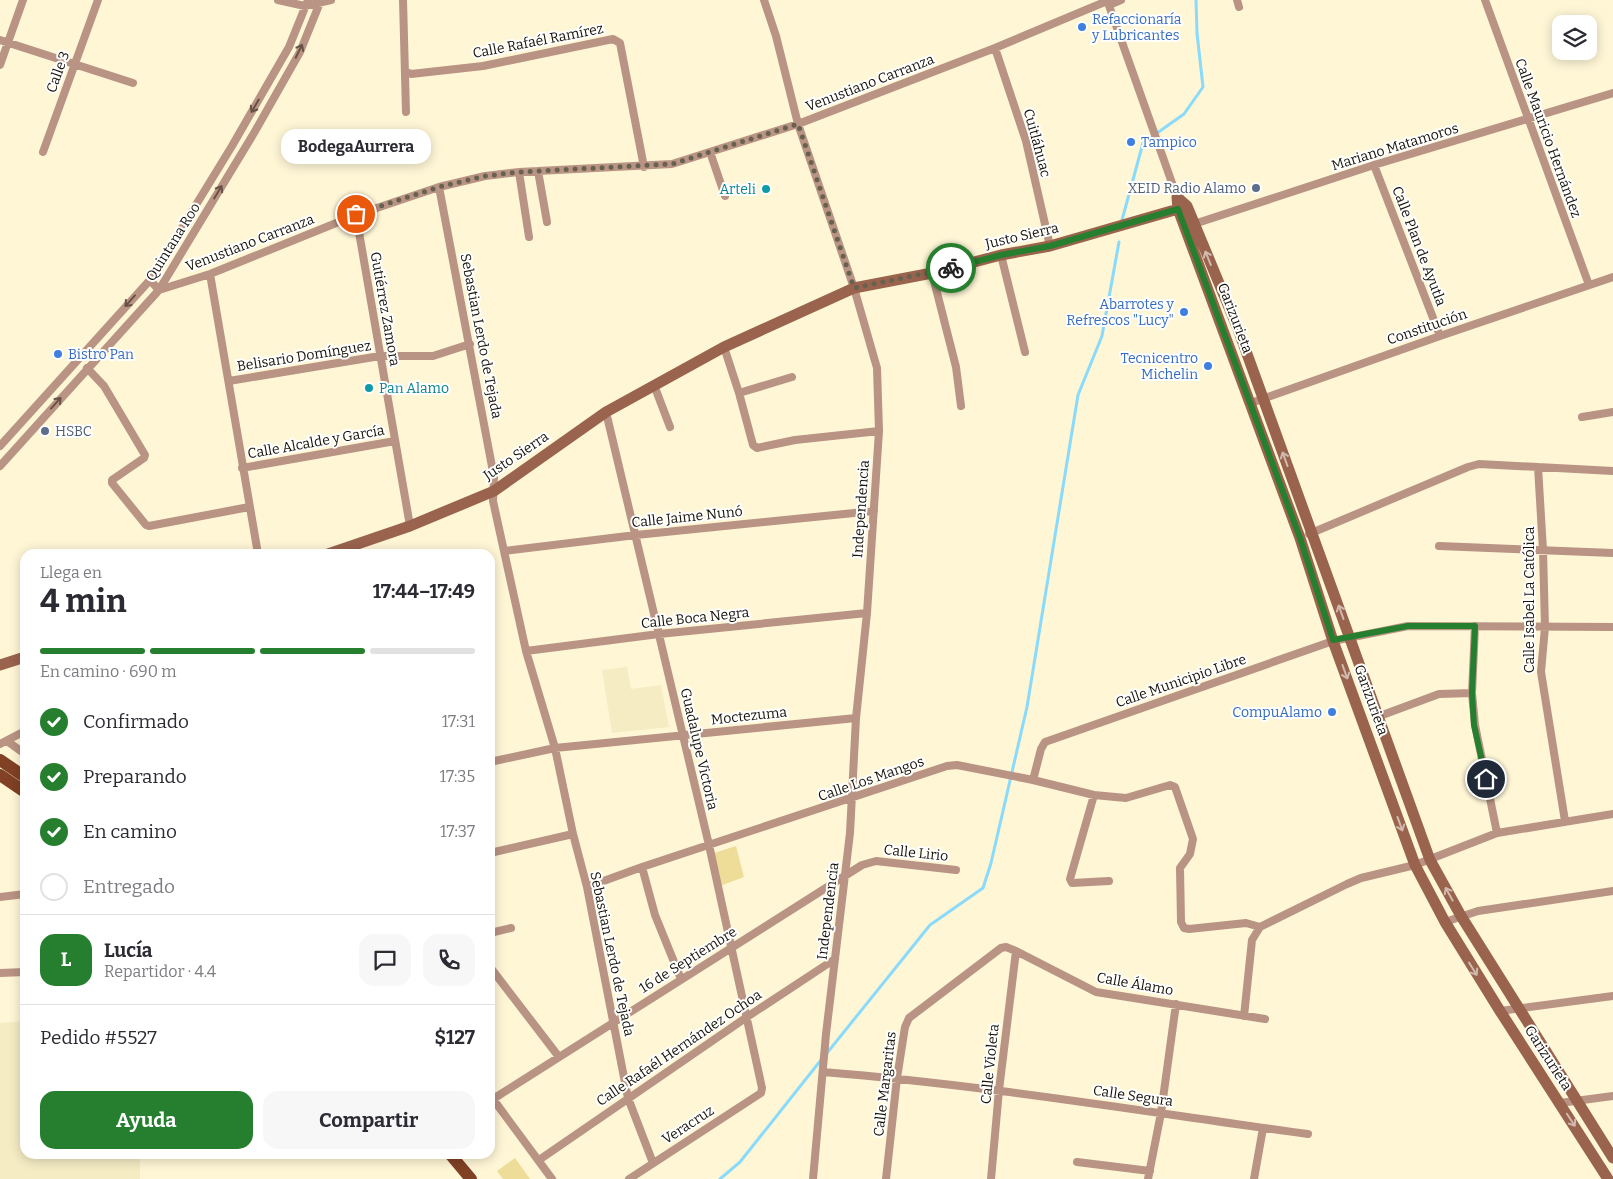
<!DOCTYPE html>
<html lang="es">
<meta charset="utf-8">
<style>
body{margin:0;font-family:Bitter,serif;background:#f7f7f7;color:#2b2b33;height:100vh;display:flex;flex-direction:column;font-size:19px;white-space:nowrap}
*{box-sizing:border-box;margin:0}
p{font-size:16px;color:#7c7c81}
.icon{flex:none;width:28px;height:28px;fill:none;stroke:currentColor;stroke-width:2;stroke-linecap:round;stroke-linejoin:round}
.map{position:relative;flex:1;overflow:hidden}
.side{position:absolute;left:20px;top:549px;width:475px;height:610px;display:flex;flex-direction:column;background:#fff;border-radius:15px;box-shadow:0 2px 12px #0003}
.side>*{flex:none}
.fabs{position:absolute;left:1552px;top:15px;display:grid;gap:10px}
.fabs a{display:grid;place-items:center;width:45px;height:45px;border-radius:10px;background:#fff;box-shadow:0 2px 12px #0003;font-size:25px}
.pin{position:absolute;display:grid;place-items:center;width:42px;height:42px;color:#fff;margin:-21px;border:2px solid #fff;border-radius:50%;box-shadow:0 1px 5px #0007}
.courier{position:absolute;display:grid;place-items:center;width:50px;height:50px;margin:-25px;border:4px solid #267f2e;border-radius:50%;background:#fff;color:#222;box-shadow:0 1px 6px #0007}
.bubble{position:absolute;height:35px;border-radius:15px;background:#fff;box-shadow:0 2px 12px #0003;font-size:16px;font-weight:700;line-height:35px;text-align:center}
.head em{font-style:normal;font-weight:700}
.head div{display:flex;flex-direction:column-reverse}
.head{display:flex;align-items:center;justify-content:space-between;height:85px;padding:0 20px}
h1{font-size:32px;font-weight:700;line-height:38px}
.bar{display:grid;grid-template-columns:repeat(4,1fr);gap:8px 5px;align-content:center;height:60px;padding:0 20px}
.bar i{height:6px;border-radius:4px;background:#e1e1e2}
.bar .active{background:#267f2e}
.bar p{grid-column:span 4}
.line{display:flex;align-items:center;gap:12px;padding:0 20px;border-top:1px solid #e1e1e2}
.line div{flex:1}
.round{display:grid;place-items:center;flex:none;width:52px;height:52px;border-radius:15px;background:#f7f7f7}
ol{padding:0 20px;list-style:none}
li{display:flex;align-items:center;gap:15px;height:55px}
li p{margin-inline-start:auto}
li .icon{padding:5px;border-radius:50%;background:#267f2e;color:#fff;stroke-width:4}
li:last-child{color:#7c7c81}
li i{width:28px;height:28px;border:2px solid #e1e1e2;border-radius:50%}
.primary-button{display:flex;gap:10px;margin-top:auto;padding:10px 20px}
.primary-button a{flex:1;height:58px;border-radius:15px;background:#267f2e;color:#fff;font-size:20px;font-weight:700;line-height:58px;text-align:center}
.primary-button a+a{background:#f7f7f7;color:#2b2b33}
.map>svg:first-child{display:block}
.built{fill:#f5ecc4}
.green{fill:#ed9}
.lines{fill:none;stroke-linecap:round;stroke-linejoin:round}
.stream{stroke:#8adafc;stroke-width:3}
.minor{stroke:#b99383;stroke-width:8}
.secondary{stroke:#99634d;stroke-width:11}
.primary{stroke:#814124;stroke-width:12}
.oneway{stroke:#675245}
.oneway2{stroke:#d1b9af}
.done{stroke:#67624f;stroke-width:5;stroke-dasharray:0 9}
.route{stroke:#267f2e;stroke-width:6}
.shop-dot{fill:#3f7fe0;stroke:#fff;stroke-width:2}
.service-dot{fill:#5c6f8a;stroke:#fff;stroke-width:2}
.culture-dot{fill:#0f9aa8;stroke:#fff;stroke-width:2}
.labels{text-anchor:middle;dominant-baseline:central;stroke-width:4;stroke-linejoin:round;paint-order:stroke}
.shop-label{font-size:14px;fill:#366cbe;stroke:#fff;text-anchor:start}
.street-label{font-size:14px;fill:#151207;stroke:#fff}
.service-label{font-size:14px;fill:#4e5e75;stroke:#fff;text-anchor:end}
.culture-label{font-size:14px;fill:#0d838f;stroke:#fff;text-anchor:end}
</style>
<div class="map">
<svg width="1613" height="1179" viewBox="0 0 1613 1179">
<rect width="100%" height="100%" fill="#fef6d5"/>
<path class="built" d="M 627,667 L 631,689 L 661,685 L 669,727 L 612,733 L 602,670 Z
M 25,1021 L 25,1154 L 140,1154 L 140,1179 L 0,1179 L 0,1023 Z"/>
<path class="green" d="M 736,846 L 744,877 L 720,886 L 714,853 Z
M 515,1158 L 530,1179 L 503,1179 L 497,1171 Z"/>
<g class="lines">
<path class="stream" d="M 1122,220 L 1143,143 L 1184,114 L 1203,87 L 1197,33 L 1196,0
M 827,1053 L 930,925 L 983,888 L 991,863 L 1027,707 L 1078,395 L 1102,336 L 1119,242
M 720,1179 L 740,1162 L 821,1060"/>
<path class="minor" d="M 278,0 L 305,6 L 331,0
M 403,0 L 406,112
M 764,0 L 776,36 L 798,124 L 854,288 L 877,368 L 879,431 L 867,613 L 856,718 L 850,833 L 826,1034 L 813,1179
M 1107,0 L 1177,197
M 1237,0 L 1239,7
M 1485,0 L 1589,285
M 1109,5 L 1121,0
M 0,40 L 133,83
M 995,48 L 1026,141 L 1050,246
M 0,65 L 23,0
M 405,71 L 411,74 L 483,66 L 613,39 L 620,43 L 644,167
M 43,152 L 98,0
M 710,152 L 725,196
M 1374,165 L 1440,336
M 538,171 L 547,222
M 519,172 L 529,237
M 439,187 L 494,477 L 493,501 L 526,651 L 555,748 L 573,834 L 587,887 L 628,1098 L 653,1163
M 356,215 L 410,526
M 1191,225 L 1374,165 L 1613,93
M 1001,255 L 1025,352
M 932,273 L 956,367 L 961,406
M 210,274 L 258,554
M 150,280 L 159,290 L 210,274 L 356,215 L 439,187 L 485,176 L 519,172 L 672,164 L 798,124 L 995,48 L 1107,1
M 724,347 L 739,393 L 753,445 L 757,448 L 795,440 L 879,431
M 87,368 L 104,386 L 145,455 L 144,458 L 112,480 L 112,483 L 146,525 L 149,526 L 249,507
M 229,381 L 380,356 L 433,356 L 470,344
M 654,385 L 670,427
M 739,393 L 792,377
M 1251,403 L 1440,336 L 1613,277
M 606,412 L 709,845 L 762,1088 L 761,1093 L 629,1179
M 1582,417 L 1613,412
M 0,446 L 150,280 L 232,146 L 289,47 L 308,0
M 0,466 L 159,290 L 254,133 L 300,52 L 321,0
M 1538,467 L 1543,550 L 1545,627 L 1541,672 L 1565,821
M 242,468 L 395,441
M 1309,534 L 1468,467 L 1479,464 L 1613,471
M 1439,546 L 1613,553
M 504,551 L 636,535 L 874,511
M 1475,626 L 1472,693 L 1475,725 L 1497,833
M 526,651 L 659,634 L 867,613
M 1377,717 L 1439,694 L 1472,693
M 7,741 L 25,754
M 0,744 L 25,731
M 490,762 L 555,748 L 856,718
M 1033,780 L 1041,749 L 1045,742 L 1333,641 L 1408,626 L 1613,627
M 1094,795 L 1070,879 L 1072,883 L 1109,881
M 490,853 L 573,834
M 642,867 L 655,915 L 681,979
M 587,887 L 642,867 L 947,766 L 957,765 L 1033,780 L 1094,795 L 1126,798 L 1170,785 L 1175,787 L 1193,839 L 1190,854 L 1180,868 L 1181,922 L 1184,928 L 1189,929 L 1246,923 L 1260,927
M 0,897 L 25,894
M 1445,922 L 1478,911 L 1613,891
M 490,933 L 511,928
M 490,967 L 559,1057
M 0,973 L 25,972
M 1500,1011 L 1613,996
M 1244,1016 L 1252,940 L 1260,927 L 1347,884 L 1361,878 L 1415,865 L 1497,833 L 1613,814
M 823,1072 C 985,1085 1146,1112 1308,1134
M 490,1095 L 552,1179
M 493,1099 L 862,865 L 876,861 L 956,870
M 1560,1103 L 1613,1096
M 539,1160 L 747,1017 L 835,959
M 1077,1162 L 1150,1171
M 886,1179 L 897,1078 L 905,1027 L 909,1018 L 1001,948 L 1006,947 L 1016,951 L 1096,992 L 1265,1019
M 991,1179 L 999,1090 L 1016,951
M 1148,1179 L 1161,1113 L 1176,1004
M 1254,1179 L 1263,1128"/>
<path class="secondary" d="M 1177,197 L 1178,209 L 1300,538 L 1333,641 L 1415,865 L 1445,922 L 1500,1011 L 1608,1179
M 1177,197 L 1187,206 L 1238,329 L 1430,860 L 1461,916 L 1613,1158
M 328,554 L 410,526 L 494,491 L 606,412 L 724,347 L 854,288 L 932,273 L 1001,255 L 1050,246 L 1185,207
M 0,665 L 25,657"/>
<path class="primary" d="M 0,760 L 25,777
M 0,775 L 25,792
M 450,1154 L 471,1179"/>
</g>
<defs><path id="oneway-shaft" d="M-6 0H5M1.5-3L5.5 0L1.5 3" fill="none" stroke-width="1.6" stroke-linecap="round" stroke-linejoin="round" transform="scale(1.25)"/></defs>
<g class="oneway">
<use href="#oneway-shaft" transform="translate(299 51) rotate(-64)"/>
<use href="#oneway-shaft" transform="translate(255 106) rotate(120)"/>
<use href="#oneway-shaft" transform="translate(218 192) rotate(-59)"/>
<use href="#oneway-shaft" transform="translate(130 301) rotate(132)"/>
<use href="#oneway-shaft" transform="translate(56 403) rotate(-48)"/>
</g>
<g class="oneway2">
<use href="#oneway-shaft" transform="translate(1208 258) rotate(-112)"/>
<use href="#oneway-shaft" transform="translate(1285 459) rotate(-110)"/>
<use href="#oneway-shaft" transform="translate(1341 612) rotate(-110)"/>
<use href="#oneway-shaft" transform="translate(1345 672) rotate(70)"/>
<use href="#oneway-shaft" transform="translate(1400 824) rotate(70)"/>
<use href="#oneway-shaft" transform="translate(1449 894) rotate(-119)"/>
<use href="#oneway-shaft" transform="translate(1473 969) rotate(58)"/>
<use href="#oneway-shaft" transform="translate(1571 1120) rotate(57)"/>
</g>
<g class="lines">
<path class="done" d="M 356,214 L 439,187 L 485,176 L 519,172 L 672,164 L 798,124 L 854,288 L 951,268"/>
<path class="route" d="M 951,268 L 1001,255 L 1050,246 L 1178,209 L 1300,538 L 1333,640 L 1408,626 L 1475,626 L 1472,693 L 1474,725 L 1486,779"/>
</g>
<g class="shop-dot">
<circle cx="1082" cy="27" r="5"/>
<circle cx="1131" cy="142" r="5"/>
<circle cx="1184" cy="312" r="5"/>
<circle cx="58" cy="354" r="5"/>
<circle cx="1208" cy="366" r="5"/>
<circle cx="1332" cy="712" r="5"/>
</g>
<g class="service-dot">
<circle cx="1256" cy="188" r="5"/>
<circle cx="45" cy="431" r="5"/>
</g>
<g class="culture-dot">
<circle cx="766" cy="189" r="5"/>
<circle cx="369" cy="388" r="5"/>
</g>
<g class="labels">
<g class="shop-label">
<text x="1092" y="19">Refaccionaría<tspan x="1092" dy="16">y Lubricantes</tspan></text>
<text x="1141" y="142">Tampico</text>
<text x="1174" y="304" text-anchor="end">Abarrotes y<tspan x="1174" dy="16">Refrescos "Lucy"</tspan></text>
<text x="68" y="354">Bistro Pan</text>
<text x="1198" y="358" text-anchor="end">Tecnicentro<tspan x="1198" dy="16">Michelin</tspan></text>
<text x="1322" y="712" text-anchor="end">CompuAlamo</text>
</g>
<g class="street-label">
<text transform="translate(538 41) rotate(-11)">Calle Rafaél Ramírez</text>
<text transform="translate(58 72) rotate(-70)">Calle 3</text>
<text transform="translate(870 83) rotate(-21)">Venustiano Carranza</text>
<text transform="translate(1548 138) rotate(70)">Calle Mauricio Hernández</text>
<text transform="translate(1037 143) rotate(75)">Cuitláhuac</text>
<text transform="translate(1395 147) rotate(-17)">Mariano Matamoros</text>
<text transform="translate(1022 236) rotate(-13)">Justo Sierra</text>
<text transform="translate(173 242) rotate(-58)">Quintana Roo</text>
<text transform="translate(250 243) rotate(-21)">Venustiano Carranza</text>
<text transform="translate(1419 246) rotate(69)">Calle Plan de Ayutla</text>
<text transform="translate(385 309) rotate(80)">Gutiérrez Zamora</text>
<text transform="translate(1235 318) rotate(69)">Garizurieta</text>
<text transform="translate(1427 327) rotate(-19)">Constitución</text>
<text transform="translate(481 336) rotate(79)">Sebastian Lerdo de Tejada</text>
<text transform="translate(304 356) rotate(-9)">Belisario Domínguez</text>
<text transform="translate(316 442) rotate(-10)">Calle Alcalde y García</text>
<text transform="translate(516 456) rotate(-34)">Justo Sierra</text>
<text transform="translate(861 509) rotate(-86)">Independencia</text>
<text transform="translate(687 517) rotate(-6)">Calle Jaime Nunó</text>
<text transform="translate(1529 600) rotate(-90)">Calle Isabel La Católica</text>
<text transform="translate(695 618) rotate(-6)">Calle Boca Negra</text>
<text transform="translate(1181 681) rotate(-19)">Calle Municipio Libre</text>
<text transform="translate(1371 700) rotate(70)">Garizurieta</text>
<text transform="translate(749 716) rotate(-6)">Moctezuma</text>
<text transform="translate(699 749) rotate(77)">Guadalupe Victoria</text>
<text transform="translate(871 779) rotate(-19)">Calle Los Mangos</text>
<text transform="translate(916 853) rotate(6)">Calle Lirio</text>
<text transform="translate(828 911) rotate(-83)">Independencia</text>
<text transform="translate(612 954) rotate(78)">Sebastian Lerdo de Tejada</text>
<text transform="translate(688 960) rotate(-32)">16 de Septiembre</text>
<text transform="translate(1135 984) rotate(10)">Calle Álamo</text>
<text transform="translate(679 1048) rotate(-34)">Calle Rafaél Hernández Ochoa</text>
<text transform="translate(1548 1058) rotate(57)">Garizurieta</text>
<text transform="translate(990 1064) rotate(-84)">Calle Violeta</text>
<text transform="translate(885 1084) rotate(-83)">Calle Margaritas</text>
<text transform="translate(1133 1096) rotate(8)">Calle Segura</text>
<text transform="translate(688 1125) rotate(-33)">Veracruz</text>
</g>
<g class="service-label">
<text x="1246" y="188">XEID Radio Alamo</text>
<text x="55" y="431" text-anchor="start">HSBC</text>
</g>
<g class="culture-label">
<text x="756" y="189">Arteli</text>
<text x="379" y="388" text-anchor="start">Pan Alamo</text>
</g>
</g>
</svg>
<div class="fabs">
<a><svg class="icon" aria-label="layers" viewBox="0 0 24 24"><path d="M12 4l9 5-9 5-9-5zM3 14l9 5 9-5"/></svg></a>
</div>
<div class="pin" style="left:356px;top:214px;background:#ea580c"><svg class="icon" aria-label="bag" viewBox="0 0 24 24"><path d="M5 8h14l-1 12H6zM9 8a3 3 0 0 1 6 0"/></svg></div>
<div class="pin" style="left:1486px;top:779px;background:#1f2937"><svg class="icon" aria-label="home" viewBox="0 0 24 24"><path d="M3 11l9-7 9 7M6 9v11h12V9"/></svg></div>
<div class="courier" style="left:951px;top:268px"><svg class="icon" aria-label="bike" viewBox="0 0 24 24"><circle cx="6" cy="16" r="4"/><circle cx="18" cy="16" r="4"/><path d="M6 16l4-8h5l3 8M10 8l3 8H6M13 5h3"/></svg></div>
<div class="bubble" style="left:281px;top:129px;width:150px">BodegaAurrera</div>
<section class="side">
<div class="head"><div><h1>4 min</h1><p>Llega en</p></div><em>17:44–17:49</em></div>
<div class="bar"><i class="active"></i><i class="active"></i><i class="active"></i><i></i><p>En camino · 690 m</p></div>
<ol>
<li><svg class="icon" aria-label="check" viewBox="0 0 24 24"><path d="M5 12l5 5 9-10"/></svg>Confirmado<p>17:31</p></li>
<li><svg class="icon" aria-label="check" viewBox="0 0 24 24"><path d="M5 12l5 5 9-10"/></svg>Preparando<p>17:35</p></li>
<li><svg class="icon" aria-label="check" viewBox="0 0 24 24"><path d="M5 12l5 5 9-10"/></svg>En camino<p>17:37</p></li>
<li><i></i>Entregado</li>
</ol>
<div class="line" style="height:90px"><b class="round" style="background:#267f2e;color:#fff">L</b><div><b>Lucía</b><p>Repartidor · 4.4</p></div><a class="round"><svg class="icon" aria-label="chat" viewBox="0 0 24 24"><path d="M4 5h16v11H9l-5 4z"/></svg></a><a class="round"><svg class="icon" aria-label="phone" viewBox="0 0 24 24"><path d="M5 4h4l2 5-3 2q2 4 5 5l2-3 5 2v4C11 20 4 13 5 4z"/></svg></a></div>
<div class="line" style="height:65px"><div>Pedido #5527</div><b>$127</b></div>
<div class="primary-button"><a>Ayuda</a><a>Compartir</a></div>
</section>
</div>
